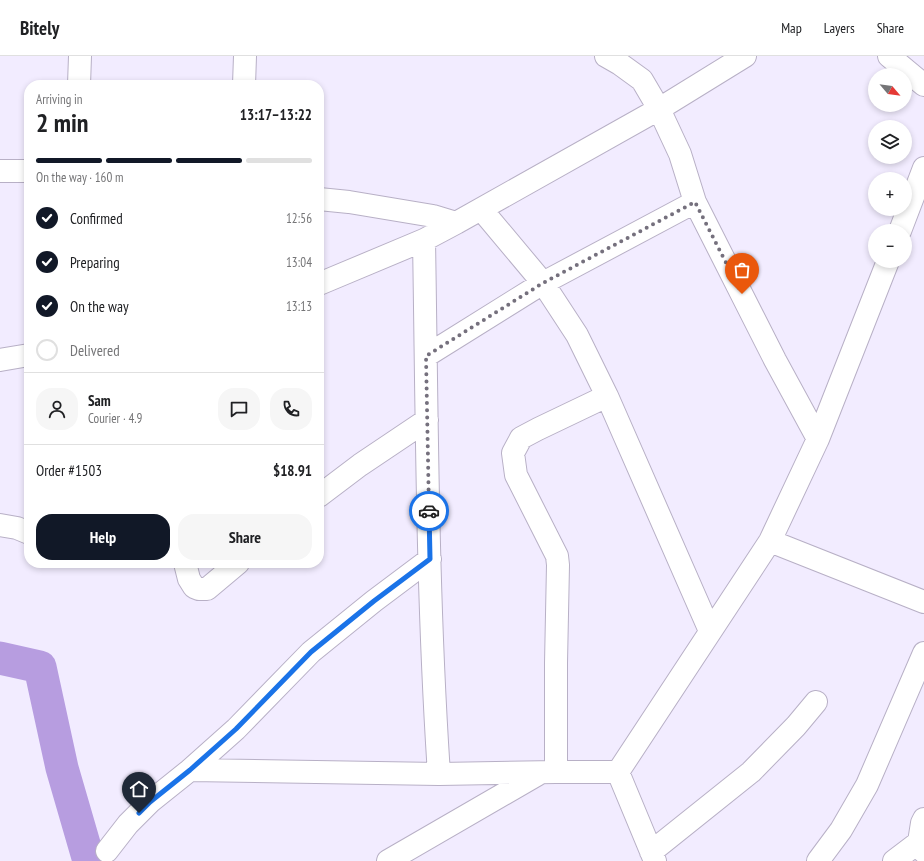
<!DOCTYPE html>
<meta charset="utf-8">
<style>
body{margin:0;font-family:"PT Sans Narrow",sans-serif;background:#f6f6f6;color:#202124;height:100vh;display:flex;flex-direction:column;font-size:15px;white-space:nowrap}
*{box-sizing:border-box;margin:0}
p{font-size:13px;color:#757577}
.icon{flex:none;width:22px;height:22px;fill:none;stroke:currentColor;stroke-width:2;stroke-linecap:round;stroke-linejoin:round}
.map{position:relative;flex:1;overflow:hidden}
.details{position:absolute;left:24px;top:24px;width:300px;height:488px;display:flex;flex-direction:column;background:#fff;border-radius:16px;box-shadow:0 2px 6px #0003}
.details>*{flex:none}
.needle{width:26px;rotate:119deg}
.controls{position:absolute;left:868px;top:12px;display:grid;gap:8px}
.controls a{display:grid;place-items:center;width:44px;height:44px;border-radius:50%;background:#fff;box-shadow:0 2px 6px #0003;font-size:20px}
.pin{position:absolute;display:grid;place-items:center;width:34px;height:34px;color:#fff;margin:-41px -17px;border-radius:50% 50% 50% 0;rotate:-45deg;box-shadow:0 0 4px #0007}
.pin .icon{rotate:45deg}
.courier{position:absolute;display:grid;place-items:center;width:40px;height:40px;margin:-20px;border:3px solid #1a73e8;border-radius:50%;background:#fff;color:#222;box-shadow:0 1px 5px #0007}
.head em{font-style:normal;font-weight:700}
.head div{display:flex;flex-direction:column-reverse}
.head{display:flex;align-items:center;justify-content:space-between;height:68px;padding:0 12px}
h1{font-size:26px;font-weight:700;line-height:30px}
.bar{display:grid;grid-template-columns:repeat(4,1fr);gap:6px 4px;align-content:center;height:48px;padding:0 12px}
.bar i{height:5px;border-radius:3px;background:#e0e0e0}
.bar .active{background:#111827}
.bar p{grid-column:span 4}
.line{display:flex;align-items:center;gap:10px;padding:0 12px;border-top:1px solid #e0e0e0}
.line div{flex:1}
.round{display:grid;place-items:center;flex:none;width:42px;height:42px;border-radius:16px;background:#f6f6f6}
ol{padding:0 12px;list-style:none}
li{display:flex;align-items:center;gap:12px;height:44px}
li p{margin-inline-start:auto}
li .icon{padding:4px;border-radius:50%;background:#111827;color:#fff;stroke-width:4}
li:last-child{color:#757577}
li i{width:22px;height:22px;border:2px solid #e0e0e0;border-radius:50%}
.action{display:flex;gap:8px;margin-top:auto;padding:8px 12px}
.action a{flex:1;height:46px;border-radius:16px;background:#111827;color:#fff;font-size:16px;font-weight:700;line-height:46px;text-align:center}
.action a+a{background:#f6f6f6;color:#202124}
header{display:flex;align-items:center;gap:24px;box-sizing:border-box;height:56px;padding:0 20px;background:#fff;border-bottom:1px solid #e0e0e0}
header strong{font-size:19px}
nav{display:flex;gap:22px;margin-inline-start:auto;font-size:14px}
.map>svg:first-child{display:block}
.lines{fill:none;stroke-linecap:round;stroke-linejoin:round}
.river{stroke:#b79de0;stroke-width:33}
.minor-casing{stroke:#b8b0c6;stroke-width:24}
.minor{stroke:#fff;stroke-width:22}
.done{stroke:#75707d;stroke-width:4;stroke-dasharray:0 7.2}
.route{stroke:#1a73e8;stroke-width:5}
</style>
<header>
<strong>Bitely</strong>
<nav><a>Map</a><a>Layers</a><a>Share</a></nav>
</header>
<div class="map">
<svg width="924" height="805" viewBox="0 0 924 805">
<rect width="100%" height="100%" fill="#f2ecff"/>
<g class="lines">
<path class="river" d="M 0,602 L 40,611 L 62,712 L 89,805"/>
<defs>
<path id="minor" d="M 606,0 L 620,8 L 642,24 L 659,53 L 680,98 L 695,146 L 775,304 L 818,383
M 889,0 L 924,29
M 79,29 L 80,0
M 244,29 L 245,0
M 0,115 L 29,115
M 319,143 L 349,146 L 433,160 L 456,167
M 481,153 L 543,227 L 577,279 L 607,340 L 710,575
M 900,175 L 924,112
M 424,184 C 427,362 427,540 439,718
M 319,228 L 424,184 L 456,167 L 659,53 L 745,0
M 426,300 L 543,227 L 695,146
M 0,304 L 29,299
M 319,440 L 360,409 L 427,364
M 0,469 L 17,472 L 29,477
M 770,485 L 924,546
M 185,507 L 189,523 L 194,531 L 199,533 L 207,533 L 238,507
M 190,714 L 236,673 L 311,596 L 374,545 L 430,503
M 556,716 L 556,607 L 558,509 L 557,500 L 516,419 L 513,397 L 521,382 L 538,373 L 607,340
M 618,716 L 655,805
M 924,763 L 922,767 L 919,786 L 924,796
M 107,795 L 128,768 L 150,746 L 190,714 L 439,718 L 556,716 L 618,716 L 770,485 L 818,383 L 888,205
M 651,796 L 751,716 L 796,670 L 816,646
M 388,805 L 540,717
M 818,805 L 841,774 L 867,729 L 924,597
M 894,805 L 919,786"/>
</defs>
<use href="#minor" class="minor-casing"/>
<use href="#minor" class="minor"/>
</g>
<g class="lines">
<path class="done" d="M 429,455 L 426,300 L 543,227 L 695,146 L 742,238"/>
<path class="route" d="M 139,757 L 150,746 L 190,714 L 236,673 L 311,596 L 374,545 L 430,503 L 429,455"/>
</g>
</svg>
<div class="controls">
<a><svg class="needle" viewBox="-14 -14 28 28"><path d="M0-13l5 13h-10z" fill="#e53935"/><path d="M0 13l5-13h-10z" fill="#757577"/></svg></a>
<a><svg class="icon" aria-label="layers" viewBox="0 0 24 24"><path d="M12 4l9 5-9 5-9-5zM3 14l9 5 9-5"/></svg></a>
<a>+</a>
<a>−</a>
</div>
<div class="pin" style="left:742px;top:238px;background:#ea580c"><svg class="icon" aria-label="bag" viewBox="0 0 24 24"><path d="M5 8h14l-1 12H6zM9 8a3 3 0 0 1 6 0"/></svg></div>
<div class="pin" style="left:139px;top:757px;background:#1f2937"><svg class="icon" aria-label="home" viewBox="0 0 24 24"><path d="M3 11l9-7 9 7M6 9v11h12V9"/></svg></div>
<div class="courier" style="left:429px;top:455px"><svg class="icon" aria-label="car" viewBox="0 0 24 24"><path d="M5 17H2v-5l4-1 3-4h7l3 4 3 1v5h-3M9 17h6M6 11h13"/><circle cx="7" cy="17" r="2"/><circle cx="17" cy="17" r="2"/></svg></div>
<section class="details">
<div class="head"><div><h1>2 min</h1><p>Arriving in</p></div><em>13:17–13:22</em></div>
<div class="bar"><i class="active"></i><i class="active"></i><i class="active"></i><i></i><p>On the way · 160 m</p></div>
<ol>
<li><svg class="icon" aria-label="check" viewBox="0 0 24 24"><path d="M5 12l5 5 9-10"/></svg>Confirmed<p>12:56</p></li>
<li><svg class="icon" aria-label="check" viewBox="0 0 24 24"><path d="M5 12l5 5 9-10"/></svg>Preparing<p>13:04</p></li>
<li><svg class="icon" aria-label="check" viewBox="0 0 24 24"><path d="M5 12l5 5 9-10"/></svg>On the way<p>13:13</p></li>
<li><i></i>Delivered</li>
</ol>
<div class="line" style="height:72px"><a class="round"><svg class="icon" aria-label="person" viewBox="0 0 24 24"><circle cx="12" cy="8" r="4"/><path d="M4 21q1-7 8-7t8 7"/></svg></a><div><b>Sam</b><p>Courier · 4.9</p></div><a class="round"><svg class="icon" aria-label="chat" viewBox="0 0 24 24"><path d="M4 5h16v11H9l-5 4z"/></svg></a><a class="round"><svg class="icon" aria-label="phone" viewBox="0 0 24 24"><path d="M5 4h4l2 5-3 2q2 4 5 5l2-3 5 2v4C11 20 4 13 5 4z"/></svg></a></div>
<div class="line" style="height:52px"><div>Order #1503</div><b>$18.91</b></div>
<div class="action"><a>Help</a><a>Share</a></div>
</section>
</div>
